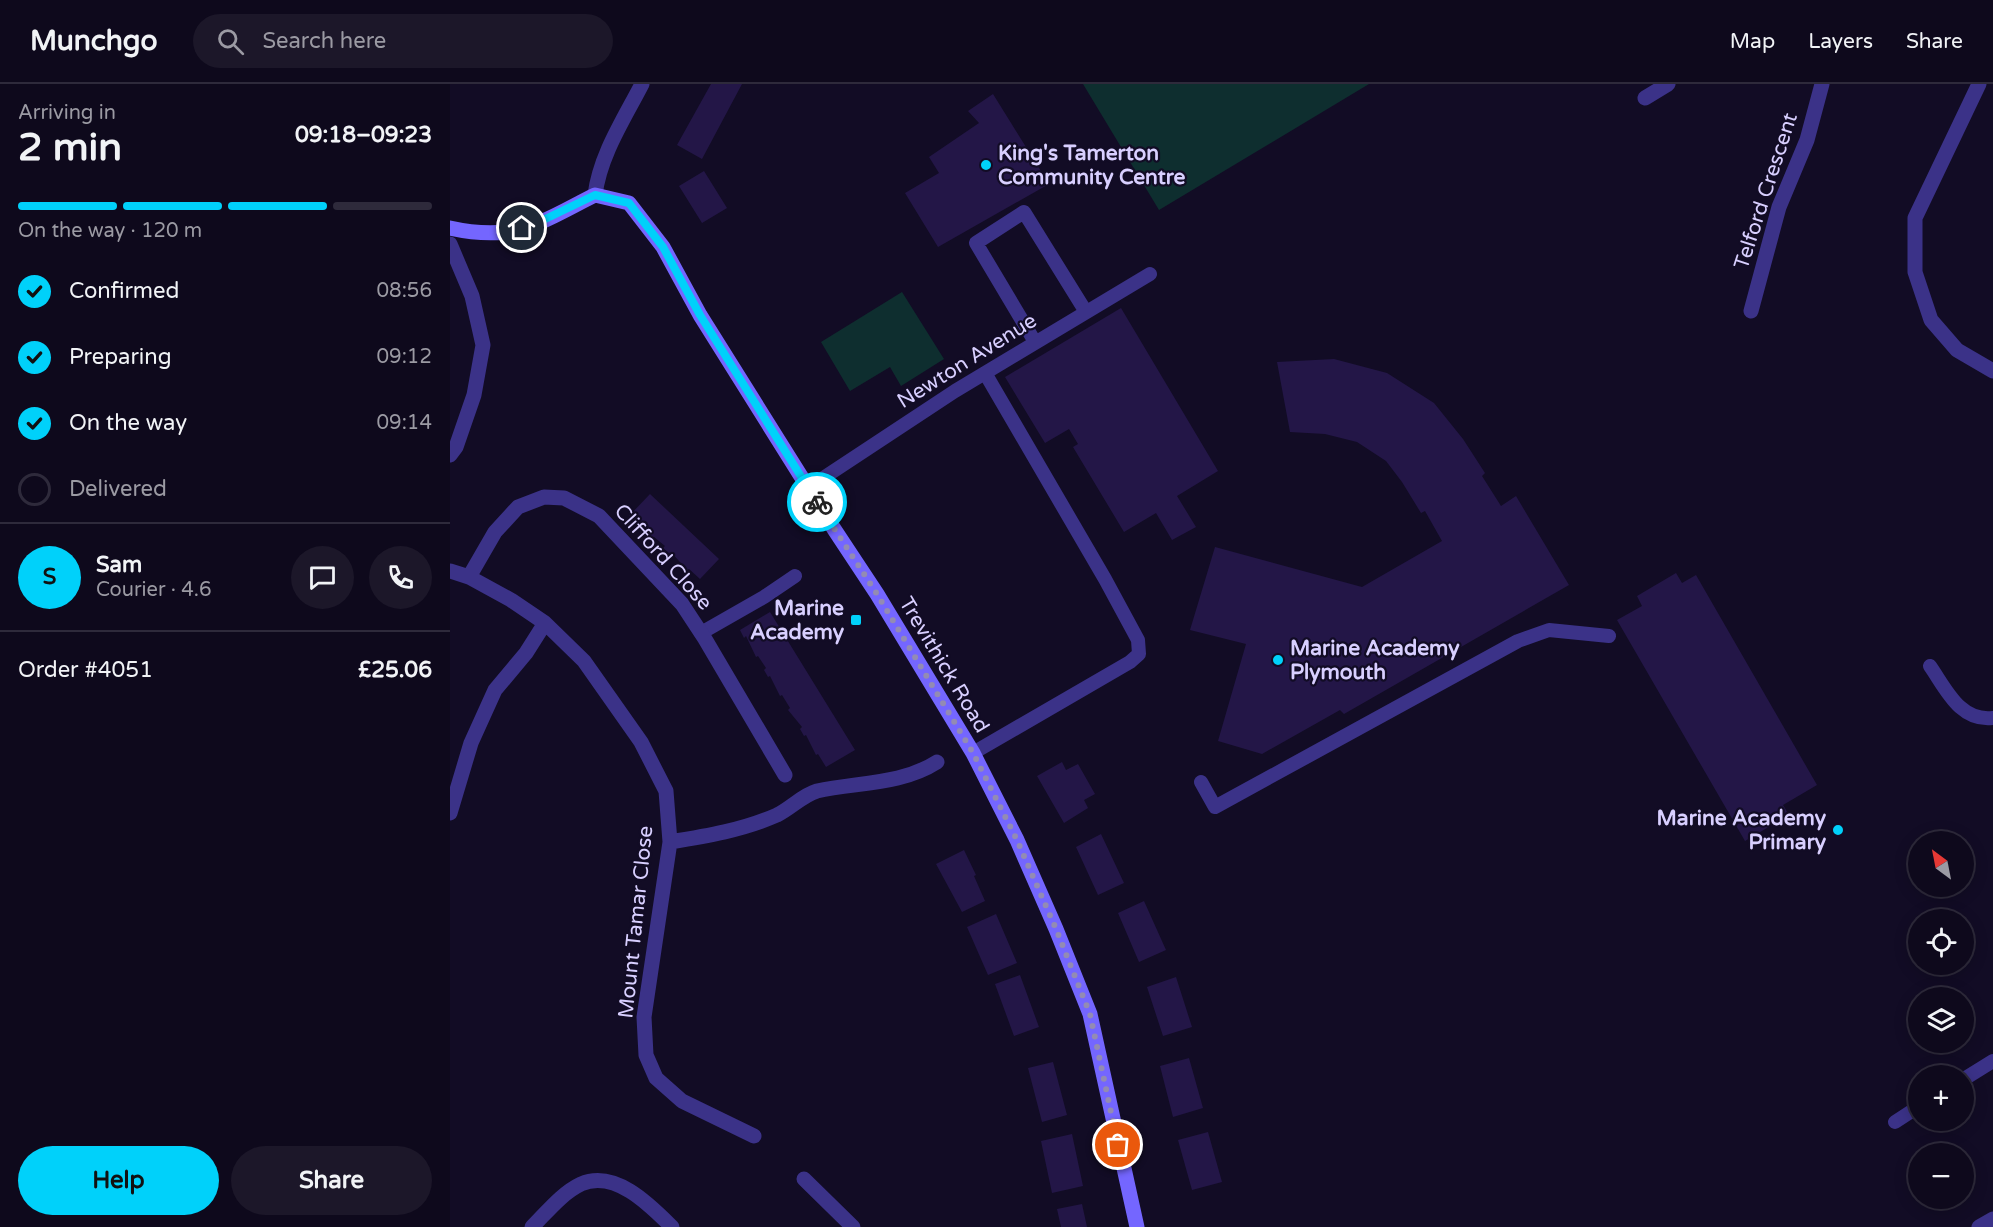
<!DOCTYPE html>
<meta charset="utf-8">
<style>
body{margin:0;font-family:"Varela Round",sans-serif;background:#1c1729;color:#f1f3f6;height:100vh;display:flex;flex-direction:column;font-size:22px;white-space:nowrap}
*{box-sizing:border-box;margin:0}
p{font-size:20px;color:#9b9aa3}
.icon{flex:none;width:33px;height:33px;fill:none;stroke:currentColor;stroke-width:2;stroke-linecap:round;stroke-linejoin:round}
.map{position:relative;flex:1;overflow:hidden}
.details{display:flex;flex-direction:column;background:#0e091c;width:450px}
.details>*{flex:none}
.needle{width:39px;rotate:328deg}
.buttons{position:absolute;left:1458px;top:747px;display:grid;gap:12px}
.buttons a{display:grid;place-items:center;width:66px;height:66px;border-radius:50%;background:#0e091c;box-shadow:0 3px 15px #0003,0 0 0 2px #2e2a3b;font-size:30px}
.pin{position:absolute;display:grid;place-items:center;width:51px;height:51px;color:#fff;margin:-26px;border:3px solid #fff;border-radius:50%;box-shadow:0 2px 6px #0007}
.courier{position:absolute;display:grid;place-items:center;width:60px;height:60px;margin:-30px;border:4px solid #00d1fa;border-radius:50%;background:#fff;color:#222;box-shadow:0 2px 8px #0007}
.overview em{font-style:normal;font-weight:700}
.overview div{display:flex;flex-direction:column-reverse}
.overview{display:flex;align-items:center;justify-content:space-between;height:102px;padding:0 18px}
h1{font-size:39px;font-weight:700;line-height:45px}
.bar{display:grid;grid-template-columns:repeat(4,1fr);gap:9px 6px;align-content:center;height:72px;padding:0 18px}
.bar i{height:8px;border-radius:4px;background:#2e2a3b}
.bar .selected{background:#00d1fa}
.bar p{grid-column:span 4}
.line{display:flex;align-items:center;gap:15px;padding:0 18px;border-top:2px solid #2e2a3b}
.line div{flex:1}
.round{display:grid;place-items:center;flex:none;width:63px;height:63px;border-radius:32px;background:#1c1729}
ol{padding:0 18px;list-style:none}
li{display:flex;align-items:center;gap:18px;height:66px}
li p{margin-inline-start:auto}
li .icon{padding:6px;border-radius:50%;background:#00d1fa;color:#111;stroke-width:4}
li:last-child{color:#9b9aa3}
li i{width:33px;height:33px;border:3px solid #2e2a3b;border-radius:50%}
.action{display:flex;gap:12px;margin-top:auto;padding:12px 18px}
.action a{flex:1;height:69px;border-radius:36px;background:#00d1fa;color:#111;font-size:24px;font-weight:700;line-height:69px;text-align:center}
.action a+a{background:#1c1729;color:#f1f3f6}
header{display:flex;align-items:center;gap:36px;box-sizing:border-box;height:84px;padding:0 30px;background:#0e091c;border-bottom:2px solid #2e2a3b}
header strong{font-size:28px}
nav{display:flex;gap:33px;margin-inline-start:auto;font-size:21px}
.search{width:420px;height:54px;background:#1c1729;display:flex;align-items:center;gap:15px;box-sizing:border-box;padding:0 21px;border-radius:33px;color:#9b9aa3;font-size:22px}
main{display:flex;flex:1;min-height:0}
.map>svg:first-child{display:block}
.green{fill:#0e2e2f}
.building{fill:#231647}
.lines{fill:none;stroke-linecap:round;stroke-linejoin:round}
.lane{stroke:#3b3288;stroke-width:14}
.street{stroke:#3b3288;stroke-width:15}
.secondary{stroke:#7466ff;stroke-width:15}
.done{stroke:#938bb3;stroke-width:6;stroke-dasharray:0 10.8}
.route{stroke:#00d1fa;stroke-width:8}
.poi-dot{fill:#00d1fa;stroke:#120c25;stroke-width:2}
.labels{text-anchor:middle;dominant-baseline:central;stroke-width:4.5;stroke-linejoin:round;paint-order:stroke}
.poi-label{font-size:21px;font-weight:bold;fill:#d8cfff;stroke:#120c25;text-anchor:start}
.street-label{font-size:21px;fill:#d8cfff;stroke:#120c25}
</style>
<header>
<strong>Munchgo</strong>
<div class="search"><svg class="icon" aria-label="search" viewBox="0 0 24 24"><circle cx="10" cy="10" r="6"/><path d="M15 15l6 6"/></svg>Search here</div>
<nav><a>Map</a><a>Layers</a><a>Share</a></nav>
</header>
<main>
<section class="details">
<div class="overview"><div><h1>2 min</h1><p>Arriving in</p></div><em>09:18–09:23</em></div>
<div class="bar"><i class="selected"></i><i class="selected"></i><i class="selected"></i><i></i><p>On the way · 120 m</p></div>
<ol>
<li><svg class="icon" aria-label="check" viewBox="0 0 24 24"><path d="M5 12l5 5 9-10"/></svg>Confirmed<p>08:56</p></li>
<li><svg class="icon" aria-label="check" viewBox="0 0 24 24"><path d="M5 12l5 5 9-10"/></svg>Preparing<p>09:12</p></li>
<li><svg class="icon" aria-label="check" viewBox="0 0 24 24"><path d="M5 12l5 5 9-10"/></svg>On the way<p>09:14</p></li>
<li><i></i>Delivered</li>
</ol>
<div class="line" style="height:108px"><b class="round" style="background:#00d1fa;color:#111">S</b><div><b>Sam</b><p>Courier · 4.6</p></div><a class="round"><svg class="icon" aria-label="chat" viewBox="0 0 24 24"><path d="M4 5h16v11H9l-5 4z"/></svg></a><a class="round"><svg class="icon" aria-label="phone" viewBox="0 0 24 24"><path d="M5 4h4l2 5-3 2q2 4 5 5l2-3 5 2v4C11 20 4 13 5 4z"/></svg></a></div>
<div class="line" style="height:78px"><div>Order #4051</div><b>£25.06</b></div>
<div class="action"><a>Help</a><a>Share</a></div>
</section>
<div class="map">
<svg width="1543" height="1143" viewBox="0 0 1543 1143">
<rect width="100%" height="100%" fill="#120c25"/>
<path class="green" d="M 633,0 L 919,0 L 709,126 Z
M 452,208 L 494,275 L 451,302 L 440,283 L 400,307 L 371,258 Z"/>
<path class="building" d="M 261,0 L 292,0 L 252,75 L 227,61 Z
M 543,10 L 599,100 L 488,163 L 455,109 L 489,89 L 479,73 L 529,39 L 518,27 Z
M 254,87 L 277,124 L 252,139 L 229,102 Z
M 671,224 L 768,387 L 727,412 L 746,443 L 722,456 L 706,429 L 674,448 L 623,363 L 628,360 L 619,345 L 595,359 L 555,293 Z
M 884,275 L 937,289 L 984,319 L 1013,355 L 1035,389 L 1032,392 L 1051,422 L 1066,412 L 1119,501 L 894,630 L 890,626 L 812,670 L 768,657 L 796,560 L 740,546 L 765,463 L 912,503 L 992,457 L 975,427 L 971,429 L 952,398 L 936,377 L 907,358 L 875,350 L 840,348 L 827,278 Z
M 200,410 L 269,475 L 250,495 L 239,485 L 237,486 L 221,468 L 220,470 L 213,464 L 215,462 L 204,453 L 203,454 L 197,448 L 198,447 L 187,436 L 185,438 L 179,432 Z
M 1226,489 L 1232,499 L 1246,491 L 1367,701 L 1333,721 L 1339,731 L 1295,757 L 1167,536 L 1192,522 L 1187,512 Z
M 320,528 L 405,666 L 376,683 L 368,670 L 366,671 L 356,651 L 354,652 L 350,645 L 352,643 L 338,626 L 340,624 L 332,611 L 330,612 L 320,592 L 318,593 L 314,586 L 316,584 L 308,572 L 306,573 L 296,552 L 294,554 L 290,546 Z
M 612,678 L 616,686 L 628,680 L 645,710 L 634,716 L 638,724 L 614,739 L 587,692 Z
M 651,750 L 674,799 L 648,811 L 626,763 Z
M 514,766 L 526,791 L 524,792 L 535,817 L 512,828 L 486,780 Z
M 694,817 L 716,866 L 689,878 L 668,829 Z
M 546,830 L 567,879 L 538,891 L 517,843 Z
M 570,891 L 589,943 L 564,952 L 545,900 Z
M 726,893 L 742,943 L 713,952 L 697,903 Z
M 739,974 L 753,1024 L 723,1033 L 710,982 Z
M 603,978 L 617,1031 L 592,1038 L 578,984 Z
M 758,1048 L 772,1098 L 742,1106 L 728,1056 Z
M 622,1050 L 633,1102 L 602,1109 L 591,1057 Z
M 632,1120 L 637,1143 L 611,1143 L 607,1125 Z"/>
<g class="lines">
<path class="lane" d="M 585,258 L 526,159 L 574,128 L 636,228
M 358,404 L 505,307 L 700,190
M 251,549 L 314,513 L 345,492
M 1480,582 C 1496,605 1510,638 1543,634
M 523,669 L 680,578 L 689,570 L 688,556 L 655,495 L 535,289
M 751,698 L 765,723 L 1068,557 L 1099,546 L 1159,552
M 1514,995 L 1543,977
M 1445,1038 L 1468,1023"/>
<path class="street" d="M 1529,0 L 1465,134 L 1465,188 L 1481,236 L 1507,266 L 1543,287
M 1195,14 L 1218,0
M 145,111 C 150,71 174,35 192,0
M 0,160 L 22,212 L 33,261 L 24,311 L 6,363 L 0,371
M 1301,227 L 1329,123 L 1357,56 L 1372,0
M 0,487 L 19,493 L 61,516 L 95,539 L 134,577 L 191,658 L 216,707 L 220,758 L 194,933 L 196,971 L 206,994 L 232,1017 L 304,1052
M 19,493 L 45,448 L 68,423 L 94,413 L 114,414 L 149,432 L 232,520 L 255,555 L 335,691
M 0,729 L 21,659 L 45,606 L 76,569 L 95,539
M 220,758 C 257,752 293,746 327,731 C 341,724 353,711 367,707 C 408,698 451,701 487,678
M 354,1095 L 403,1143
M 82,1143 C 97,1128 112,1109 131,1100 C 165,1085 200,1121 222,1143
M 1529,1143 L 1543,1135"/>
<path class="secondary" d="M 0,144 C 18,148 37,150 55,148 C 86,145 118,124 145,111 L 179,119 L 213,163 L 250,231 L 384,445 L 427,510 L 523,669 L 567,756 L 606,845 L 640,930 L 687,1143"/>
</g>
<g class="lines">
<path class="done" d="M 367,418 L 427,510 L 523,669 L 567,756 L 606,845 L 640,930 L 668,1061"/>
<path class="route" d="M 72,144 L 87,139 L 145,111 L 179,119 L 213,163 L 250,231 L 367,418"/>
</g>
<g class="poi-dot">
<circle cx="536" cy="81" r="6"/>
<rect x="400" y="530" width="12" height="12" rx="3"/>
<circle cx="828" cy="576" r="6"/>
<circle cx="1388" cy="746" r="6"/>
</g>
<g class="labels">
<g class="poi-label">
<text x="548" y="69">King's Tamerton<tspan x="548" dy="24">Community Centre</tspan></text>
<text x="394" y="524" text-anchor="end">Marine<tspan x="394" dy="24">Academy</tspan></text>
<text x="840" y="564">Marine Academy<tspan x="840" dy="24">Plymouth</tspan></text>
<text x="1376" y="734" text-anchor="end">Marine Academy<tspan x="1376" dy="24">Primary</tspan></text>
</g>
<g class="street-label">
<text transform="translate(1316 107) rotate(-72)">Telford Crescent</text>
<text transform="translate(517 277) rotate(-32)">Newton Avenue</text>
<text transform="translate(213 473) rotate(48)">Clifford Close</text>
<text transform="translate(494 581) rotate(59)">Trevithick Road</text>
<text transform="translate(186 838) rotate(-84)">Mount Tamar Close</text>
</g>
</g>
</svg>
<div class="buttons">
<a><svg class="needle" viewBox="-14 -14 28 28"><path d="M0-13l5 13h-10z" fill="#e53935"/><path d="M0 13l5-13h-10z" fill="#9b9aa3"/></svg></a>
<a><svg class="icon" aria-label="locate" viewBox="0 0 24 24"><circle cx="12" cy="12" r="6"/><path d="M12 2v4M12 18v4M2 12h4M18 12h4"/></svg></a>
<a><svg class="icon" aria-label="layers" viewBox="0 0 24 24"><path d="M12 4l9 5-9 5-9-5zM3 14l9 5 9-5"/></svg></a>
<a>+</a>
<a>−</a>
</div>
<div class="pin" style="left:668px;top:1061px;background:#ea580c"><svg class="icon" aria-label="bag" viewBox="0 0 24 24"><path d="M5 8h14l-1 12H6zM9 8a3 3 0 0 1 6 0"/></svg></div>
<div class="pin" style="left:72px;top:144px;background:#1f2937"><svg class="icon" aria-label="home" viewBox="0 0 24 24"><path d="M3 11l9-7 9 7M6 9v11h12V9"/></svg></div>
<div class="courier" style="left:367px;top:418px"><svg class="icon" aria-label="bike" viewBox="0 0 24 24"><circle cx="6" cy="16" r="4"/><circle cx="18" cy="16" r="4"/><path d="M6 16l4-8h5l3 8M10 8l3 8H6M13 5h3"/></svg></div>
</div>
</main>
